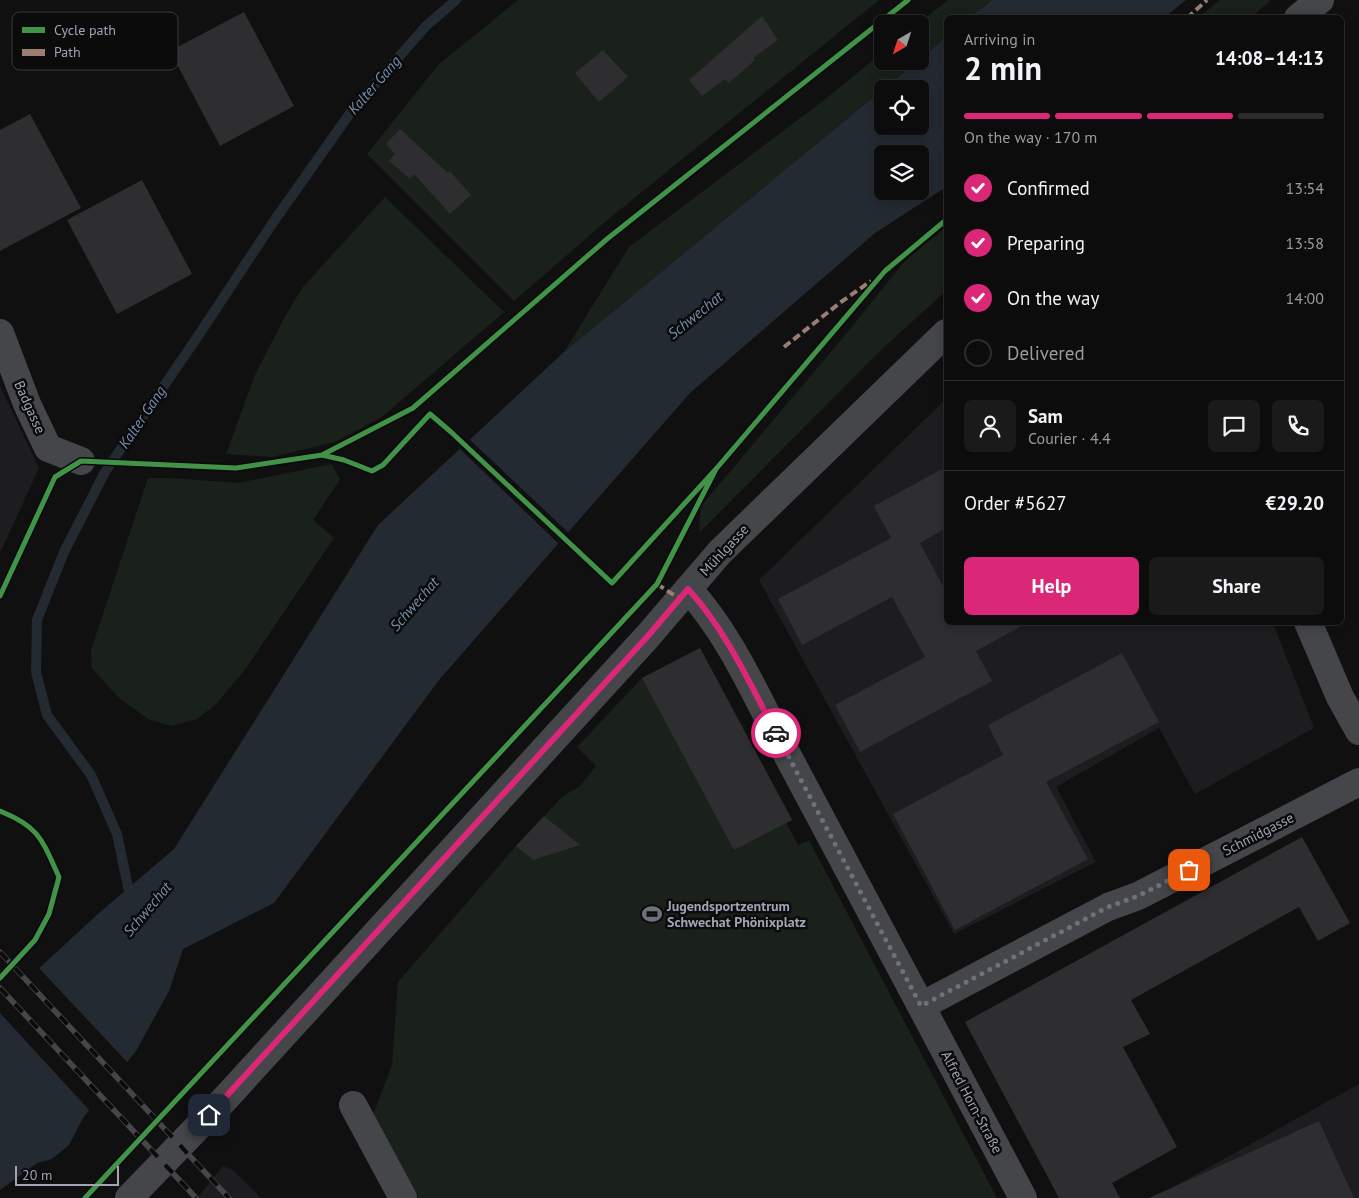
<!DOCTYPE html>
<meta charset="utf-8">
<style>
body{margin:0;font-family:"PT Sans",sans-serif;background:#1a1a1b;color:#f1f3f6;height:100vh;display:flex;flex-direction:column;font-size:19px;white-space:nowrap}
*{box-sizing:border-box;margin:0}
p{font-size:16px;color:#9a9b9d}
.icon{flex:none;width:28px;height:28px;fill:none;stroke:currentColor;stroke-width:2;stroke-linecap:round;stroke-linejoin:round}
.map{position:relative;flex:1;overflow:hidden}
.drawer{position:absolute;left:944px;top:15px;width:400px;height:610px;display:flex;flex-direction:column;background:#0c0c0d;border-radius:8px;box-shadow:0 2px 12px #0003,0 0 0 1px #2c2c2e}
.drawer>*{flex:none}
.needle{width:32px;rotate:219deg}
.tools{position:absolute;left:874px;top:15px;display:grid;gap:10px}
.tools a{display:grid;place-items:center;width:55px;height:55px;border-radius:8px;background:#0c0c0d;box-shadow:0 2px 12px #0003,0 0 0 1px #2c2c2e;font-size:25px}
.scale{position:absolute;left:15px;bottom:12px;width:104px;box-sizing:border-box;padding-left:5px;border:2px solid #a0a4b3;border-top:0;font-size:14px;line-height:18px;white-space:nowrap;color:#a0a4b3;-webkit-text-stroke:4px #0b0b0c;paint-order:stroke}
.pin{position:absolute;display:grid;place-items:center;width:42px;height:42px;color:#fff;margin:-21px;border-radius:10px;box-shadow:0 2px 8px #0006}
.courier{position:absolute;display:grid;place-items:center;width:50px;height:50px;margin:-25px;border:4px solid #db2777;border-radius:50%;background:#fff;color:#222;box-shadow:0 1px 6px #0007}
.head em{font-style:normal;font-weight:700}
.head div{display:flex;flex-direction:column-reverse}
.head{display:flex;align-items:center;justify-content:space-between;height:85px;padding:0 20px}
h1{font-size:32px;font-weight:700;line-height:38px}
.bar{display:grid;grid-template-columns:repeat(4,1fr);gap:8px 5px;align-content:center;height:60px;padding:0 20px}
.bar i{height:6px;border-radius:4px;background:#2c2c2e}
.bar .current{background:#db2777}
.bar p{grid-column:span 4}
.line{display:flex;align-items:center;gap:12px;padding:0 20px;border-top:1px solid #2c2c2e}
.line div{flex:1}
.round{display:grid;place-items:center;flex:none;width:52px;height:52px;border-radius:8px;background:#1a1a1b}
ol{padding:0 20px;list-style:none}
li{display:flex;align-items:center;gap:15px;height:55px}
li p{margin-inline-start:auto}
li .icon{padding:5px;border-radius:50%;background:#db2777;color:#fff;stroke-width:4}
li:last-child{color:#9a9b9d}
li i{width:28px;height:28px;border:2px solid #2c2c2e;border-radius:50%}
.primary-button{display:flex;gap:10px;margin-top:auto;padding:10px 20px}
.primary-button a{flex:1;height:58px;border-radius:8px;background:#db2777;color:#fff;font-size:20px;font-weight:700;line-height:58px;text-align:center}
.primary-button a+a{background:#1a1a1b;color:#f1f3f6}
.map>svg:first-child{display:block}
.built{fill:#1d1d1f}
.green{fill:#1a211b}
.water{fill:#242a32;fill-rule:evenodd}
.pier{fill:#101011}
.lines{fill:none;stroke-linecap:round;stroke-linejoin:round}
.stream{stroke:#242a32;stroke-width:10}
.building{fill:#2e2e30}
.minor{stroke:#454649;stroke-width:28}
.rail-casing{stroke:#45464a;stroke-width:5.5}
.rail{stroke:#0b0b0c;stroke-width:4;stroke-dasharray:11;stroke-linecap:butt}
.quiet{stroke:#9b7d72;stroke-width:4;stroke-dasharray:8 4;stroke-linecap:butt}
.cycleway-casing{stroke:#0b0b0c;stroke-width:8}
.cycleway{stroke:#419447;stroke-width:5}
.done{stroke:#6e707a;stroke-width:5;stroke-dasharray:0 9}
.route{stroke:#db2777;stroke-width:6}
.labels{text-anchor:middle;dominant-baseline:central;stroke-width:5;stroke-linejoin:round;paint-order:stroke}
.street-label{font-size:14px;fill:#a0a4b3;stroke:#0b0b0c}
.poi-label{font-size:14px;font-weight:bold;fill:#a0a4b3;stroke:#0b0b0c;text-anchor:start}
.water-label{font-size:15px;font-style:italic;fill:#7590b0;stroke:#0b0b0c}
.key{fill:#0b0b0c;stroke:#38393e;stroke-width:1}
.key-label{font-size:14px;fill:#a0a4b3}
</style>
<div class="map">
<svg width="1359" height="1198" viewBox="0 0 1359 1198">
<rect width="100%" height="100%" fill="#101011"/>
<path class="built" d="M 0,386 L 39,468 L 0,553 Z
M 946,399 L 946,622 L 1273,623 L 1314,728 L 1195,794 L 1159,728 L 1056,787 L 1096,862 L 954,934 L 759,580 Z
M 1359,1084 L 1359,1198 L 1153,1198 Z
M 223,1166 L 233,1170 L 261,1198 L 197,1198 Z"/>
<path class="green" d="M 518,0 L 879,0 L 611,217 L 514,301 L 367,154 L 438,65 Z
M 948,0 L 992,0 L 970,17 L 946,18 L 946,37 L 920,59 L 920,24 L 918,24 Z
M 1220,0 L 1271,0 L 1251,17 L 1199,17 Z
M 882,53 L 882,61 L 917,61 L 564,352 L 629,247 L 824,100 Z
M 385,197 L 504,312 L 382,417 L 335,442 L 272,457 L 226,454 L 255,375 L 282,322 L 302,288 Z
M 946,227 L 946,291 L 882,349 L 699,533 L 701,506 L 851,328 L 904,262 Z
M 332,464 L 340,479 L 313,520 L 334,538 L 244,671 L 216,704 L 197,719 L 171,726 L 148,719 L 117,696 L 92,668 L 91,650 L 148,478 L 171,478 L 238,483 Z
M 700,648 L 792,819 L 786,823 L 798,845 L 809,840 L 997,1198 L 418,1198 L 373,1115 L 392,1065 L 398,982 L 516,846 L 563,796 L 579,787 L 596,766 L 577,747 L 642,678 Z"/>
<path class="water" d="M 992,0 L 1186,0 L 1165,17 L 970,17 Z
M 946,37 L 946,187 L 875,233 L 690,393 L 439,680 L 274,903 L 183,949 L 169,991 L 136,1051 L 83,1118 L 69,1145 L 52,1159 L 37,1163 L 0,1190 L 0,1009 L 35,972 L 99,913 L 174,849 L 378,525 L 564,352 L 882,90 L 882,126 L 920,126 L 920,89 L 884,89 L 917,61 L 920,61 L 920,59 ZM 882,154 L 920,154 L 920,191 L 882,191 Z"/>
<path class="pier" d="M 468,438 L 570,534 L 560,545 L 458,447 Z
M 37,966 L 129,1064 L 91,1112 L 0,1013 L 0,1006 Z"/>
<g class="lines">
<path class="stream" d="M 131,901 L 117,834 L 91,775 L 47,715 L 36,672 L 37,620 L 64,552 L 105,472 L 196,339 L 274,221 L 353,109 L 426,26 L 456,0"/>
</g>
<path class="building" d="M 244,12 L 294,106 L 220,146 L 170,51 Z
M 762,16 L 778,40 L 753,58 L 755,60 L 729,83 L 725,79 L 702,96 L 689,80 Z
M 603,50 L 628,77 L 599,102 L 575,73 Z
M 30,114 L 81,208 L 0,251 L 0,130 Z
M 400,129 L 448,173 L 450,171 L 471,195 L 450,214 L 414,174 L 410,179 L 389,161 L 395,154 L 386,144 Z
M 142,180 L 192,274 L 117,314 L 67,220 Z
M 946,467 L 946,528 L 920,543 L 946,592 L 946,622 L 1029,622 L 976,651 L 992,681 L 860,752 L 835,705 L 925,657 L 892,597 L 802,645 L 778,599 L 891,538 L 874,506 Z
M 700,648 L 792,820 L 734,850 L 642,678 Z
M 1122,653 L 1159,722 L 1046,782 L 1088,859 L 955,930 L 893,814 L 1003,755 L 988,725 Z
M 544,816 L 580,845 L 533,860 L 516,846 Z
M 1302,837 L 1350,923 L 1318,941 L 1299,907 L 1131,1000 L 1150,1034 L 1123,1047 L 1177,1147 L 1112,1183 L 1120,1198 L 1059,1198 L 965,1022 Z
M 1319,1121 L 1354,1198 L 1149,1198 Z"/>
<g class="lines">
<path class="minor" d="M 1298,18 L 1320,0
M 0,333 L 27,404 L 48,448 L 81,461
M 688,589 C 728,632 755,693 782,745 C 828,832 875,918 921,1006
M 1308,622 L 1340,697 L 1359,731
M 353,1105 L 403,1198
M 129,1198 L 223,1101 L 647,637 L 720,552 L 946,333
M 1023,1198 L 921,1006 L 1108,907 L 1138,896 L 1359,782"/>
<defs>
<path id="rail" d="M 0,952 L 229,1198
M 0,988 L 196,1198"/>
</defs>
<use href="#rail" class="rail-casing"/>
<use href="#rail" class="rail"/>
<path class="quiet" d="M 1187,18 L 1207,0
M 784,347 L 841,302 L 871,281
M 657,584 L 680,599"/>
<defs>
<path id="cycleway" d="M 322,455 L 344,460 L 372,471 L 383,465 L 430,414 L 451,432 L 612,583 L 716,469 L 885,271 L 946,220
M 0,596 L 55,477 L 81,461 L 236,468 L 322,455 L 413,408 L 607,239 L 908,0
M 0,811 C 40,827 42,840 59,877 L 49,914 L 35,940 L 0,978
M 85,1198 L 657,584 L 716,469"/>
</defs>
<use href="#cycleway" class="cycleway-casing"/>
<use href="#cycleway" class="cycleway"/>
</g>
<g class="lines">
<path class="done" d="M 776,733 L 921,1006 L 1108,907 L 1138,896 L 1189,870"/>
<path class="route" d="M 209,1115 L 647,637 L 688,589 C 726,630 750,684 776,733"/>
</g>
<defs>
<symbol id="stadium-bare" viewBox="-9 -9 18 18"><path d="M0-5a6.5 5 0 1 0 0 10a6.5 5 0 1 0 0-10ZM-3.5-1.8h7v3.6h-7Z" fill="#6e707a" stroke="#0b0b0c" stroke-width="2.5" paint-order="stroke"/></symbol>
</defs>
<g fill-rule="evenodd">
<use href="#stadium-bare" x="638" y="900" width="28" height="28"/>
</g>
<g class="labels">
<g class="street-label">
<text transform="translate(30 407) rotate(66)">Badgasse</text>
<text transform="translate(724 550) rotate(-47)">Mühlgasse</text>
<text transform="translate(1258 834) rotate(-27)">Schmidgasse</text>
<text transform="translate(972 1102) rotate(62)">Alfred Horn-Straße</text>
</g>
<g class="poi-label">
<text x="667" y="906">Jugendsportzentrum<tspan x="667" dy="16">Schwechat Phönixplatz</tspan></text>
</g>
<g class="water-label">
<text transform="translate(374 85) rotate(-49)">Kalter Gang</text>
<text transform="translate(695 315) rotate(-39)">Schwechat</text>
<text transform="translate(142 417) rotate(-56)">Kalter Gang</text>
<text transform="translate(414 604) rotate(-49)">Schwechat</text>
<text transform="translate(147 909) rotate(-50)">Schwechat</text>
</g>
</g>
<rect x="12" y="12" width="166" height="58" rx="8" class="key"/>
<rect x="22" y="27" width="23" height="6" fill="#419447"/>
<rect x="22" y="49" width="23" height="7" fill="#9b7d72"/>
<g class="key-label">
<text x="54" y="35">Cycle path</text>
<text x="54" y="57">Path</text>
</g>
</svg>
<div class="tools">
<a><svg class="needle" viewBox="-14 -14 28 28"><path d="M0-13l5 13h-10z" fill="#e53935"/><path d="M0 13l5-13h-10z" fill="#9a9b9d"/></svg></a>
<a><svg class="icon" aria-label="locate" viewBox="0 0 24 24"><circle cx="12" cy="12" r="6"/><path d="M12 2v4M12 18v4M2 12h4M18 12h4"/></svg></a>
<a><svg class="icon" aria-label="layers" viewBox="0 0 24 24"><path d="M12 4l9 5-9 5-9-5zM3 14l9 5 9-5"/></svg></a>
</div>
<div class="scale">20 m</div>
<div class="pin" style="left:1189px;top:870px;background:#ea580c"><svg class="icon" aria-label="bag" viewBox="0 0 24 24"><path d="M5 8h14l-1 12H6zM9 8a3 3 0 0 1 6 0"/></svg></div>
<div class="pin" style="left:209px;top:1115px;background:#1f2937"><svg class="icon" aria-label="home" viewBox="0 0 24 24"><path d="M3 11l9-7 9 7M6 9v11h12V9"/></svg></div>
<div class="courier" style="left:776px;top:733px"><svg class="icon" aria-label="car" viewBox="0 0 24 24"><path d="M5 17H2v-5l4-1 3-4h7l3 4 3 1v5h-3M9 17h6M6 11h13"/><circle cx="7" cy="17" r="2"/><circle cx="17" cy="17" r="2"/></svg></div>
<section class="drawer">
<div class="head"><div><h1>2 min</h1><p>Arriving in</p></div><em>14:08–14:13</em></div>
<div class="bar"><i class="current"></i><i class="current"></i><i class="current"></i><i></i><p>On the way · 170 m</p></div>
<ol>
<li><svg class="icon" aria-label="check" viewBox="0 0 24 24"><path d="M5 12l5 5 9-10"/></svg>Confirmed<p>13:54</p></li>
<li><svg class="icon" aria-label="check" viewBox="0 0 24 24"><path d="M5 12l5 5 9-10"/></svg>Preparing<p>13:58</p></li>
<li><svg class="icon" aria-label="check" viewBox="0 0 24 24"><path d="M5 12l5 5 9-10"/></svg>On the way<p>14:00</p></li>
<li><i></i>Delivered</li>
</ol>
<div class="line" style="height:90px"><a class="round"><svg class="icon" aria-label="person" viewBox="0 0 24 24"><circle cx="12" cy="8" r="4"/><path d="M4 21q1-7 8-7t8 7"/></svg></a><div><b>Sam</b><p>Courier · 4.4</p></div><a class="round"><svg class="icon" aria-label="chat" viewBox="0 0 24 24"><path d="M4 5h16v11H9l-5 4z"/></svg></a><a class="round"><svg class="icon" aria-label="phone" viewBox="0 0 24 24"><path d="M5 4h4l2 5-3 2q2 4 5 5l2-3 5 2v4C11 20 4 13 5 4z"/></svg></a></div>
<div class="line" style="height:65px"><div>Order #5627</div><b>€29.20</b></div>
<div class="primary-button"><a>Help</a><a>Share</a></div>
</section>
</div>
